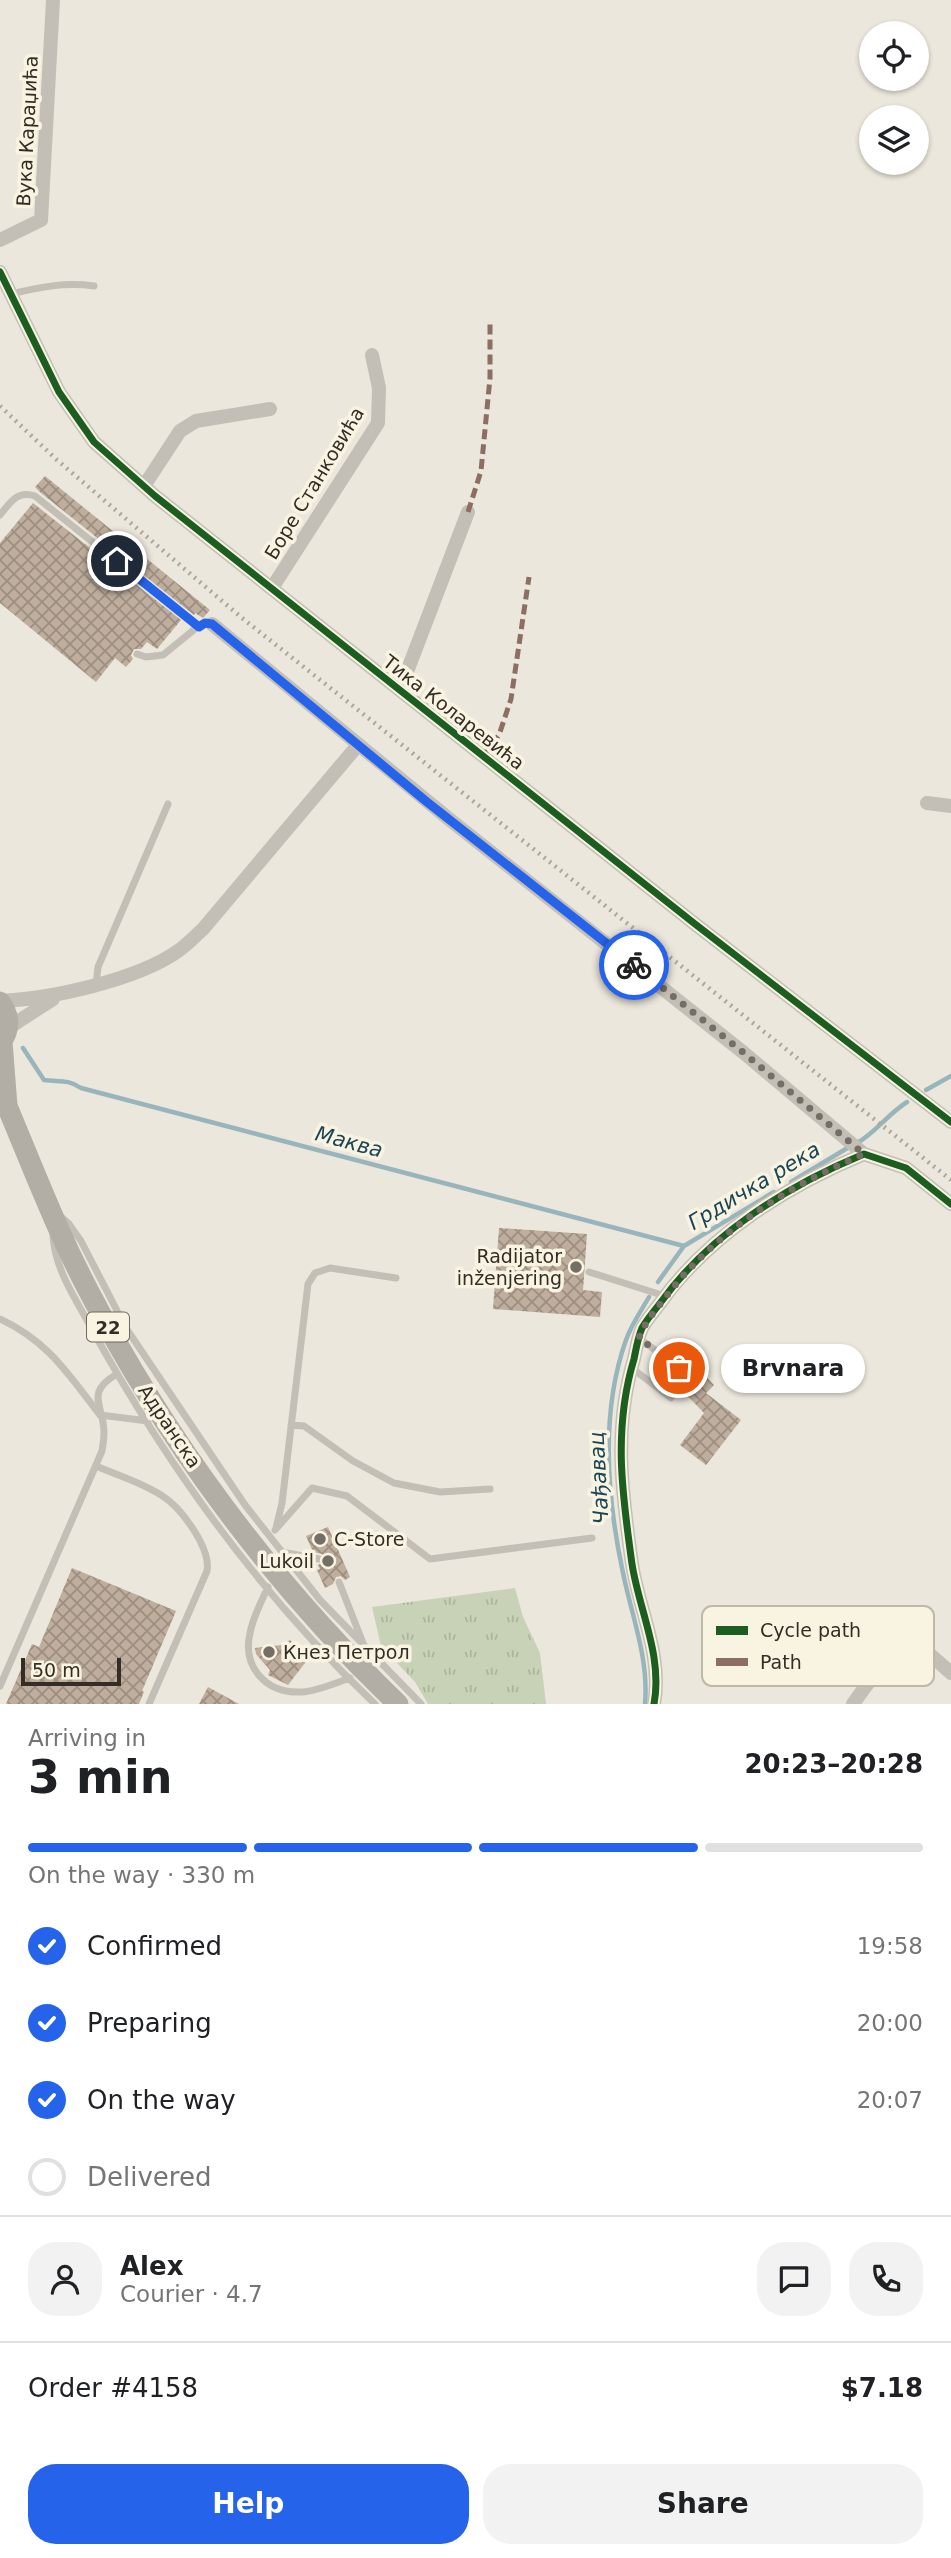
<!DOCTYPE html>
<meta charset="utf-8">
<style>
body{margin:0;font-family:"DejaVu Sans",sans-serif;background:#f2f2f2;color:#202124;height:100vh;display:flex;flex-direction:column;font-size:26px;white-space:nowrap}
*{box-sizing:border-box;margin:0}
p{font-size:23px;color:#757577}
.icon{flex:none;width:38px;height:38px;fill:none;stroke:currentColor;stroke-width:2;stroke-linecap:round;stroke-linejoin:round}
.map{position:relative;height:1704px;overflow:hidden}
.drawer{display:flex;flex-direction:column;background:#fff;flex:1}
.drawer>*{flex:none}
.fabs{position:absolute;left:859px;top:21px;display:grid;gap:14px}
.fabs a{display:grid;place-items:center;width:70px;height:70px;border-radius:50%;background:#fff;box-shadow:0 2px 5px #0004;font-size:35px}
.scale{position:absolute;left:21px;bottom:18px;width:100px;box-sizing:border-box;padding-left:7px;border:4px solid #342d25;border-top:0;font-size:19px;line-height:24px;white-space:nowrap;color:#342d25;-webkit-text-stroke:5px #f9f3e2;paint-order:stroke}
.pin{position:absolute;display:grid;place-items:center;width:60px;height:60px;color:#fff;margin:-30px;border:4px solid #fff;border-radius:50%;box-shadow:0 2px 7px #0007}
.courier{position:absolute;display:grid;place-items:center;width:70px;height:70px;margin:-35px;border:5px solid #2563eb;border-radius:50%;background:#fff;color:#222;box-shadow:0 2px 9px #0007}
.bubble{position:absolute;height:49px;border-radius:24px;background:#fff;box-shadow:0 2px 5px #0004;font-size:23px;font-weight:700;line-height:49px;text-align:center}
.summary em{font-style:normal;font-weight:700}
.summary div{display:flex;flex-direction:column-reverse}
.summary{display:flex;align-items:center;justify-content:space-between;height:119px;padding:0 28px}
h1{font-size:46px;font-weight:700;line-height:52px}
.bar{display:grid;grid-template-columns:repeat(4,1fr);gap:10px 7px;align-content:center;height:84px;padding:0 28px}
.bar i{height:9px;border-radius:5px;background:#e0e0e0}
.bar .on{background:#2563eb}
.bar p{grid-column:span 4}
.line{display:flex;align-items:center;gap:18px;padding:0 28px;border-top:2px solid #e0e0e0}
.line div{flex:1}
.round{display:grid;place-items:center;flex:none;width:74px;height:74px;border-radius:28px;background:#f2f2f2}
ol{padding:0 28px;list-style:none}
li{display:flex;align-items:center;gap:21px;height:77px}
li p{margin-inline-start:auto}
li .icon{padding:7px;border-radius:50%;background:#2563eb;color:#fff;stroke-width:4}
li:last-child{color:#757577}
li i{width:38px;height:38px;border:4px solid #e0e0e0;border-radius:50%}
.cta{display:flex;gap:14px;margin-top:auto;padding:14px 28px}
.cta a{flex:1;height:80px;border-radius:28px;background:#2563eb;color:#fff;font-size:28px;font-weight:700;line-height:80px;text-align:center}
.cta a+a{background:#f2f2f2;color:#202124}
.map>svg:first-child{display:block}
.grass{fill:url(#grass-tufts)}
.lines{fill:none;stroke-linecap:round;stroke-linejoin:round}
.stream{stroke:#98b5bc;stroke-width:4.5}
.building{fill:url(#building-cross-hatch)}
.service{stroke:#c4bfb6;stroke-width:7}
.minor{stroke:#c4bfb6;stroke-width:14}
.primary{stroke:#b2ada5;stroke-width:21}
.rail{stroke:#aba7a0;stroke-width:4.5;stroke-dasharray:2 5;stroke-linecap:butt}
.quiet{stroke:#8d6e63;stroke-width:5;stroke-dasharray:10 5;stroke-linecap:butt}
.cycleway-casing{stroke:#f9f3e2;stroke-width:11}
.cycleway{stroke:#1b5e20;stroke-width:7}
.done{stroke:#746e65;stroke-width:7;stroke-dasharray:0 12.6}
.route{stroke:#2563eb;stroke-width:9}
.poi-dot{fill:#746e65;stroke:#f9f3e2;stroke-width:2.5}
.labels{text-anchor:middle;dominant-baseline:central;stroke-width:7;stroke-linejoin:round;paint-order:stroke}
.shield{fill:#f9f3e2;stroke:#6f685e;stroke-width:2}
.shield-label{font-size:18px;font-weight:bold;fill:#342d25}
.street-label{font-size:19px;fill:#342d25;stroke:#f9f3e2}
.poi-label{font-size:19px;fill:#342d25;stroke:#f9f3e2;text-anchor:end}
.water-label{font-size:21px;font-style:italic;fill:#1a4555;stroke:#f9f3e2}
.key{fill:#f9f3e2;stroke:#beb8a9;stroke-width:2}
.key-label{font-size:19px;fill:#342d25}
</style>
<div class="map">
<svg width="951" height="1704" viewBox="0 0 951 1704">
<defs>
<pattern id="grass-tufts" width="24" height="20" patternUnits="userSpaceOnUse" patternTransform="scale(1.75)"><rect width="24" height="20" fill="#c7d2b6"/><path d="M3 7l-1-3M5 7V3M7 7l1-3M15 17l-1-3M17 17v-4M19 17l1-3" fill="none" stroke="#acb59c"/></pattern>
<pattern id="building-cross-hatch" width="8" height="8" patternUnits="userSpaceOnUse" patternTransform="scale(1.75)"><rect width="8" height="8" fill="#bfae9d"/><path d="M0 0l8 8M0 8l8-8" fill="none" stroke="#9c8e80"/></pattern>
</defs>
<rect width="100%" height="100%" fill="#ebe7dc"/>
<path class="grass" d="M 515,1588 L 523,1617 L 540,1653 L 546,1704 L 428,1704 L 415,1682 L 381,1646 L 372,1607 Z"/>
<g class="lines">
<path class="stream" d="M 23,1048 L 44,1080 C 59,1082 68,1079 81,1088 L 684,1246
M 926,1090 L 951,1076
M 857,1143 C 876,1132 888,1114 907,1102
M 791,1182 L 849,1147
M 658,1282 L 684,1246 L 774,1192
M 645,1704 C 649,1659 632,1617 623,1573 C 607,1498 600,1413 626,1340 C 631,1325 641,1311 649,1297"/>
</g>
<path class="building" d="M 45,476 L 210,610 L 203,618 L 195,613 L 194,615 L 41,493 L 35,487 Z
M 33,503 L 181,620 L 157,649 L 147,642 L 141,649 L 134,649 L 131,655 L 133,659 L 126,667 L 115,658 L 96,682 L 0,603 L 0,543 Z
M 499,1228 L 587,1234 L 583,1290 L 602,1292 L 600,1317 L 493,1309 Z
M 691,1361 L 714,1385 L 706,1393 L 741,1420 L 706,1465 L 680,1445 L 704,1413 L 672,1380 L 683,1372 Z
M 328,1527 L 350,1577 L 345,1580 L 341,1576 L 336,1577 L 333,1584 L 325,1588 L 317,1570 L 320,1569 L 318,1565 L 324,1562 L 325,1558 L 322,1554 L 313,1552 L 306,1536 Z
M 72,1568 L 176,1611 L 142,1691 L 144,1692 L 139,1704 L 6,1704 L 32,1644 L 39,1647 Z
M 290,1640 L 308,1659 L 288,1685 L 268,1675 L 270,1670 L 256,1654 L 255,1648 L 281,1645 Z
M 208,1687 L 239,1704 L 199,1704 Z"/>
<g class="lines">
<path class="service" d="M 11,294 C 40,287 65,282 94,286
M 0,515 C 10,503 17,490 35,496 L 199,627
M 137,654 L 146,657 L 163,655 L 201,624
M 96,984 L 98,967 L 168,804
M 61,1217 L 69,1224 L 81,1241 L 126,1328 L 245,1505 L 320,1600 L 421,1704
M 53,1236 C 55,1271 78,1302 94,1333 C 169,1468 263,1598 375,1704
M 589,1272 L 665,1296
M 0,1319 C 49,1342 68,1374 100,1415 L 148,1421
M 639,1338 L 679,1368
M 633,1369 L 671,1398
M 291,1425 L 304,1426 L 353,1461 L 394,1483 L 440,1492 L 490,1489
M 96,1466 C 117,1475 141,1482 161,1495 C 181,1507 211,1548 207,1571 L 149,1704
M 276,1528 L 282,1503 L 308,1284 L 315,1273 L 330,1268 L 396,1278
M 275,1530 L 312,1488 L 347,1496 L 430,1559 L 592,1538
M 282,1552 L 319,1559
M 339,1582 L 363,1643
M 268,1587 C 261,1602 253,1617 250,1633 C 242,1668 267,1694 302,1692 C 318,1691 335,1683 350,1678
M 0,1686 L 102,1451 C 103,1445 104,1439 104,1433 C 104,1405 84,1393 117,1374"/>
<path class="minor" d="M 0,240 L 41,220 L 53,0
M 0,272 L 59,392 L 94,442 L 155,496 L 695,924 L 951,1122
M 144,486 L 180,431 L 196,421 L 270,409
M 272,588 L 378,423 L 379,388 L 372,355
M 212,624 L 449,819 L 744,1053 L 864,1154
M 400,690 L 468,512
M 927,803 L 951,806
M 0,1001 C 50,999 137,980 178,951 C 187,945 195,936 203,929 L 358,745
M 8,1028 L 53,999
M 654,1704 C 663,1656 639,1610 632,1564 C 622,1493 613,1429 634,1359 C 636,1349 638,1337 642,1328 C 647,1319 655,1310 661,1302 C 710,1234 787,1186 864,1154 L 906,1168 L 951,1204
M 853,1704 C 865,1688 893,1642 916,1647 C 928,1650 941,1665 951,1673"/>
<path class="primary" d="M 0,1002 C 10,1016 10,1030 0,1044
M 2,1042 L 7,1106
M 0,1095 L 7,1106 C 32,1166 56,1228 86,1286 C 165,1439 273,1585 398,1704"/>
<path class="rail" d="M 0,406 L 57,460 L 242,618 L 951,1180"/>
<path class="quiet" d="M 468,512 L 481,471 L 490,378 L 490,323
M 483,756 L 499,735 L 511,699 L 529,577"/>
<defs>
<path id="cycleway" d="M 0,272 L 59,392 L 94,442 L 155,496 L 695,924 L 951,1122
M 654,1704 C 663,1656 639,1610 632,1564 C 622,1493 613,1429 634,1359 C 636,1349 638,1337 642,1328 C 647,1319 655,1310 661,1302 C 710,1234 787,1186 864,1154 L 906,1168 L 951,1204"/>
</defs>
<use href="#cycleway" class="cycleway-casing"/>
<use href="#cycleway" class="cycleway"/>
</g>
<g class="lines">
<path class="done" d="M 634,965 L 744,1053 L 864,1154 C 788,1186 711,1234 662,1302 C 653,1313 644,1324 639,1338 L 679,1368"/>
<path class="route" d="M 117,561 L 199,627 L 205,623 L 212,624 L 427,802 L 634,965"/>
</g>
<g class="poi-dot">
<circle cx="576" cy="1267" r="7"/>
<circle cx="320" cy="1539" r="7"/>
<circle cx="328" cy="1561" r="7"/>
<circle cx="269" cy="1652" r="7"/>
</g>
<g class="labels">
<rect class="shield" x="87" y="1312.5" width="42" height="29" rx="5"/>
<g class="shield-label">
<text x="108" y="1327">22</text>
</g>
<g class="street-label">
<text transform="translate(27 131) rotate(-87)">Вука Караџића</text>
<text transform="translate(314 483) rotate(-59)">Боре Станковића</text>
<text transform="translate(454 712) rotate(38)">Тика Коларевића</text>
<text transform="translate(170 1426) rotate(56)">Адранска</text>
</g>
<g class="poi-label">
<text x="562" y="1256">Radijator<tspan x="562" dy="22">inženjering</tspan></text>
<text x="334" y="1539" text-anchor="start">C-Store</text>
<text x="314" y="1561">Lukoil</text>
<text x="283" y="1652" text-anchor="start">Кнез Петрол</text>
</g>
<g class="water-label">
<text transform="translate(349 1142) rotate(15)">Маква</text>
<text transform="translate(754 1186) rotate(-31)">Грдичка река</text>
<text transform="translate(599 1478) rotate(-93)">Чађавац</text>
</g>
</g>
<rect x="702" y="1606" width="232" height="80" rx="10" class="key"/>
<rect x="716" y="1626" width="32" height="9" fill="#1b5e20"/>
<rect x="716" y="1658" width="32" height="8" fill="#8d6e63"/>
<g class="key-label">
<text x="760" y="1637">Cycle path</text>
<text x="760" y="1669">Path</text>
</g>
</svg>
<div class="fabs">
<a><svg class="icon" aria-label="locate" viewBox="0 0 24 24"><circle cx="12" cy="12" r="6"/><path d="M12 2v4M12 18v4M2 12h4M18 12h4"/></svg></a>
<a><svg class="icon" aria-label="layers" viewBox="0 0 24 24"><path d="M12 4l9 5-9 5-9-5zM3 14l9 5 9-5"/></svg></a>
</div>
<div class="scale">50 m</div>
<div class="pin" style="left:679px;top:1368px;background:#ea580c"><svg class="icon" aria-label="bag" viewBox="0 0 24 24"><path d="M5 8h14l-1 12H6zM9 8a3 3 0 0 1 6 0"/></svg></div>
<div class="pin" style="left:117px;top:561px;background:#1f2937"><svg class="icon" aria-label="home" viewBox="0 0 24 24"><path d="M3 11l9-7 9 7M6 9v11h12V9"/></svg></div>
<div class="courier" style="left:634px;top:965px"><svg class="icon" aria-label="bike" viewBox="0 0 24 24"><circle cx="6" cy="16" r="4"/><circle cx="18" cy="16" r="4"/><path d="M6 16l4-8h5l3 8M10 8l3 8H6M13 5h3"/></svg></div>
<div class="bubble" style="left:721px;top:1344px;width:144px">Brvnara</div>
</div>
<section class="drawer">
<div class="summary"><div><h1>3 min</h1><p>Arriving in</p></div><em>20:23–20:28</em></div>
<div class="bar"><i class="on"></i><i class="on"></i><i class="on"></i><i></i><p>On the way · 330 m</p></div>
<ol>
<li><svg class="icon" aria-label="check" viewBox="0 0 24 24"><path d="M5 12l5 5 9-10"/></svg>Confirmed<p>19:58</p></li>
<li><svg class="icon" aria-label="check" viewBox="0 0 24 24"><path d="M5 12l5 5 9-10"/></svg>Preparing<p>20:00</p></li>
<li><svg class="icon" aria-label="check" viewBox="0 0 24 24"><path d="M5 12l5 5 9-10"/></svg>On the way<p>20:07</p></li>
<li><i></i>Delivered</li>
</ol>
<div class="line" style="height:126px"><a class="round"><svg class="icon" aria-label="person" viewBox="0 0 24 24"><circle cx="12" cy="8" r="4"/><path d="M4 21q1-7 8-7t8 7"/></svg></a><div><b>Alex</b><p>Courier · 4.7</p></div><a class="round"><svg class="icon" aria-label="chat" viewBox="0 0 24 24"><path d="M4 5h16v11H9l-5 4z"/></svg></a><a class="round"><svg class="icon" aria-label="phone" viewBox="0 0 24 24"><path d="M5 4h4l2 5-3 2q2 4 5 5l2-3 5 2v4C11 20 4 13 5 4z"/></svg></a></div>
<div class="line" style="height:91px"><div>Order #4158</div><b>$7.18</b></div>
<div class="cta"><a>Help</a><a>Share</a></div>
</section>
